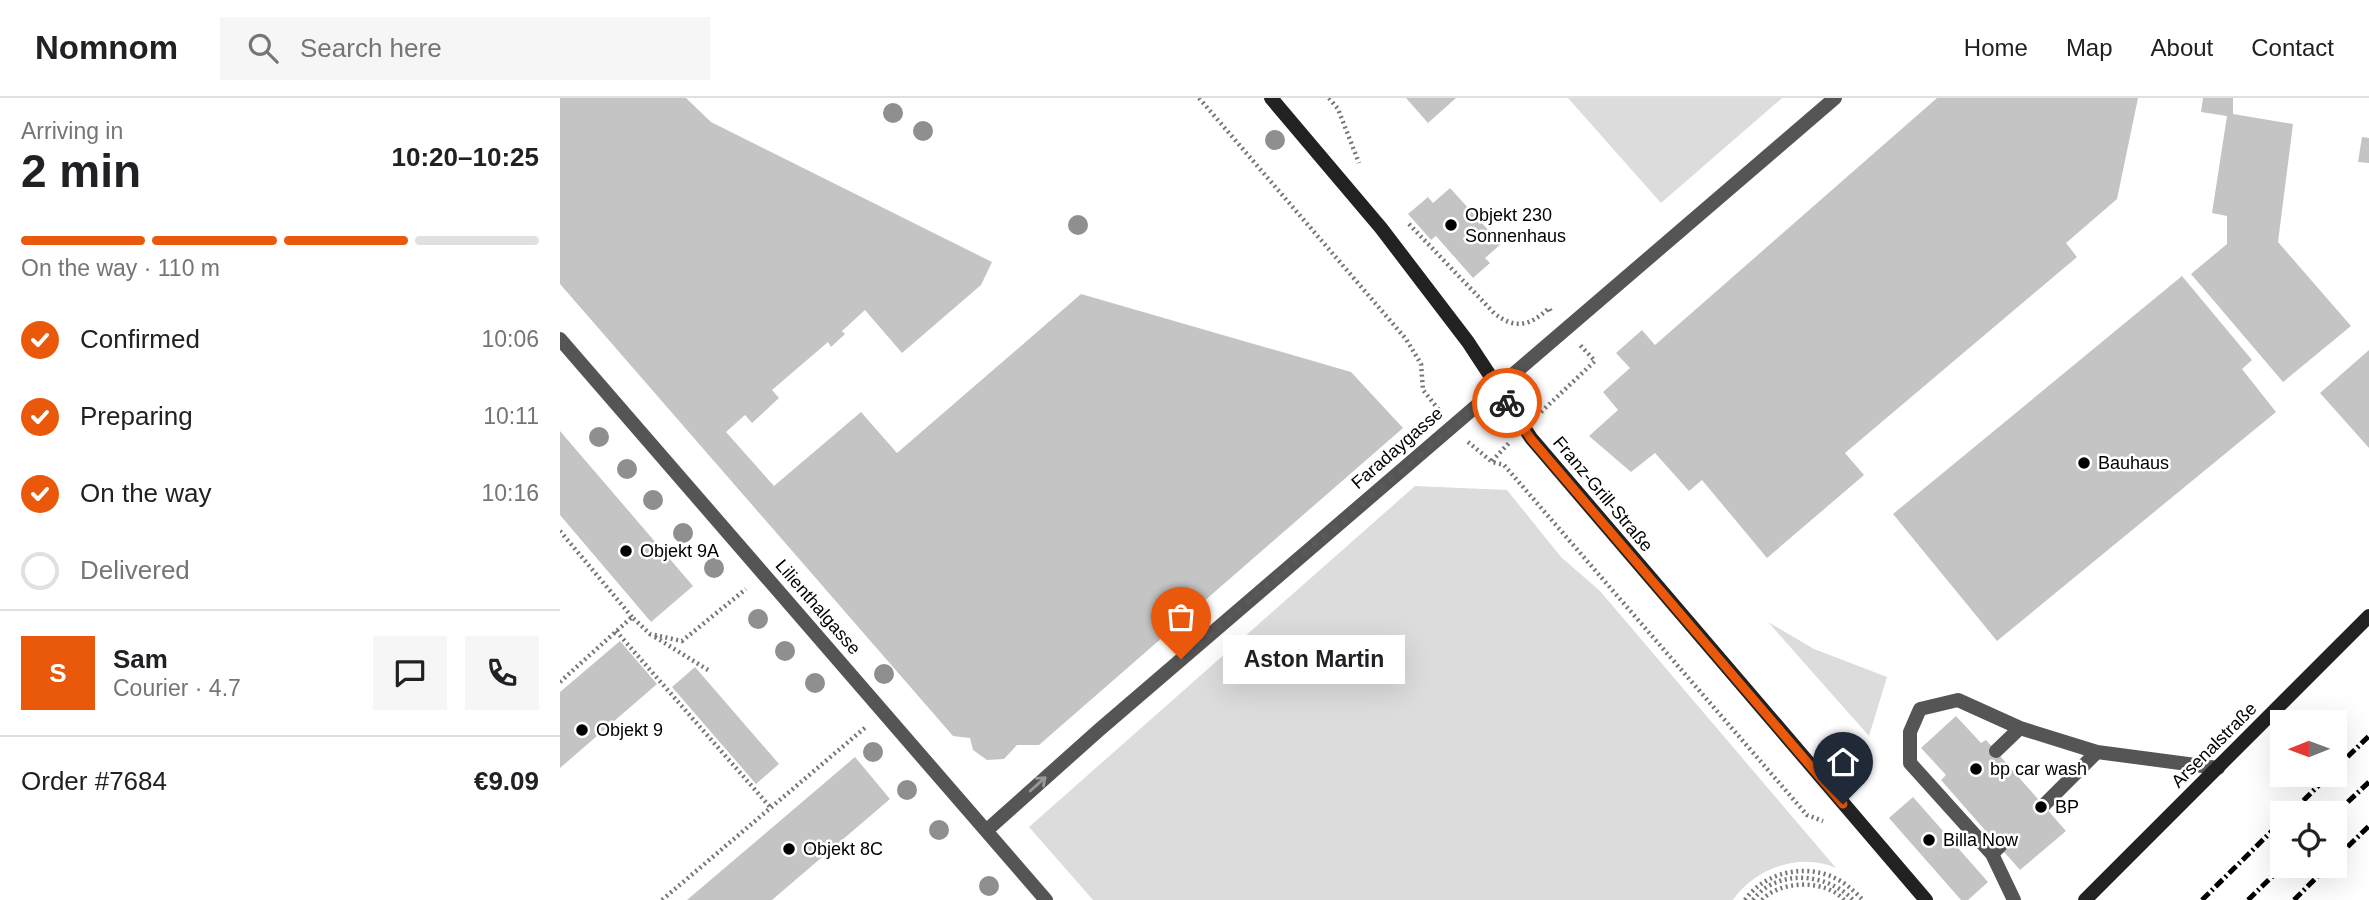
<!DOCTYPE html>
<meta charset="utf-8">
<style>
body{margin:0;font-family:Arial,sans-serif;background:#f6f6f6;color:#202124;height:100vh;display:flex;flex-direction:column;font-size:26px;white-space:nowrap}
*{box-sizing:border-box;margin:0}
p{font-size:23px;color:#757577}
.icon{flex:none;width:38px;height:38px;fill:none;stroke:currentColor;stroke-width:2;stroke-linecap:round;stroke-linejoin:round}
.map{position:relative;flex:1;overflow:hidden}
.side{display:flex;flex-direction:column;background:#fff;width:560px}
.side>*{flex:none}
.needle{width:46px;rotate:269deg}
.fabs{position:absolute;left:1710px;top:612px;display:grid;gap:14px}
.fabs a{display:grid;place-items:center;width:77px;height:77px;border-radius:0px;background:#fff;box-shadow:0 7px 28px #0002;font-size:35px}
.pin{position:absolute;display:grid;place-items:center;width:60px;height:60px;color:#fff;margin:-72px -30px;border-radius:50% 50% 50% 0;rotate:-45deg;box-shadow:0 0 7px #0007}
.pin .icon{rotate:45deg}
.courier{position:absolute;display:grid;place-items:center;width:70px;height:70px;margin:-35px;border:5px solid #ea580c;border-radius:50%;background:#fff;color:#222;box-shadow:0 2px 9px #0007}
.bubble{position:absolute;height:49px;border-radius:0px;background:#fff;box-shadow:0 7px 28px #0002;font-size:23px;font-weight:700;line-height:49px;text-align:center}
.head em{font-style:normal;font-weight:700}
.head div{display:flex;flex-direction:column-reverse}
.head{display:flex;align-items:center;justify-content:space-between;height:119px;padding:0 21px}
h1{font-size:46px;font-weight:700;line-height:52px}
.bar{display:grid;grid-template-columns:repeat(4,1fr);gap:10px 7px;align-content:center;height:84px;padding:0 21px}
.bar i{height:9px;border-radius:5px;background:#e0e0e0}
.bar .current{background:#ea580c}
.bar p{grid-column:span 4}
.line{display:flex;align-items:center;gap:18px;padding:0 21px;border-top:2px solid #e0e0e0}
.line div{flex:1}
.round{display:grid;place-items:center;flex:none;width:74px;height:74px;border-radius:0px;background:#f6f6f6}
ol{padding:0 21px;list-style:none}
li{display:flex;align-items:center;gap:21px;height:77px}
li p{margin-inline-start:auto}
li .icon{padding:7px;border-radius:50%;background:#ea580c;color:#fff;stroke-width:4}
li:last-child{color:#757577}
li i{width:38px;height:38px;border:4px solid #e0e0e0;border-radius:50%}
header{display:flex;align-items:center;gap:42px;box-sizing:border-box;height:98px;padding:0 35px;background:#fff;border-bottom:2px solid #e0e0e0}
header strong{font-size:33px}
nav{display:flex;gap:38px;margin-inline-start:auto;font-size:24px}
.search{width:490px;height:63px;background:#f6f6f6;display:flex;align-items:center;gap:18px;box-sizing:border-box;padding:0 24px;border-radius:0px;color:#757577;font-size:26px}
main{display:flex;flex:1;min-height:0}
.map>svg:first-child{display:block}
.green{fill:#dcdcdc}
.building{fill:#c4c4c4}
.lines{fill:none;stroke-linecap:round;stroke-linejoin:round}
.path{stroke:#777;stroke-width:4.5;stroke-dasharray:2 3.5;stroke-linecap:butt}
.lane{stroke:#555;stroke-width:14}
.street{stroke:#555;stroke-width:14}
.secondary{stroke:#222;stroke-width:14}
.rail{stroke:#000;stroke-width:5;stroke-dasharray:10 3.5 2 3.5;stroke-linecap:butt}
.tree{fill:#8f8f8f}
.oneway{stroke:#999}
.done{stroke:#595959;stroke-width:7;stroke-dasharray:0 12.6}
.route{stroke:#ea580c;stroke-width:9}
.poi-dot{fill:#000;stroke:#fff;stroke-width:2.5}
.labels{text-anchor:middle;dominant-baseline:central;stroke-width:5;stroke-linejoin:round;paint-order:stroke}
.poi-label{font-size:18px;fill:#000;stroke:#fff;text-anchor:start}
.street-label{font-size:18px;fill:#000;stroke:#fff}
</style>
<header>
<strong>Nomnom</strong>
<div class="search"><svg class="icon" aria-label="search" viewBox="0 0 24 24"><circle cx="10" cy="10" r="6"/><path d="M15 15l6 6"/></svg>Search here</div>
<nav><a>Home</a><a>Map</a><a>About</a><a>Contact</a></nav>
</header>
<main>
<section class="side">
<div class="head"><div><h1>2 min</h1><p>Arriving in</p></div><em>10:20–10:25</em></div>
<div class="bar"><i class="current"></i><i class="current"></i><i class="current"></i><i></i><p>On the way · 110 m</p></div>
<ol>
<li><svg class="icon" aria-label="check" viewBox="0 0 24 24"><path d="M5 12l5 5 9-10"/></svg>Confirmed<p>10:06</p></li>
<li><svg class="icon" aria-label="check" viewBox="0 0 24 24"><path d="M5 12l5 5 9-10"/></svg>Preparing<p>10:11</p></li>
<li><svg class="icon" aria-label="check" viewBox="0 0 24 24"><path d="M5 12l5 5 9-10"/></svg>On the way<p>10:16</p></li>
<li><i></i>Delivered</li>
</ol>
<div class="line" style="height:126px"><b class="round" style="background:#ea580c;color:#fff">S</b><div><b>Sam</b><p>Courier · 4.7</p></div><a class="round"><svg class="icon" aria-label="chat" viewBox="0 0 24 24"><path d="M4 5h16v11H9l-5 4z"/></svg></a><a class="round"><svg class="icon" aria-label="phone" viewBox="0 0 24 24"><path d="M5 4h4l2 5-3 2q2 4 5 5l2-3 5 2v4C11 20 4 13 5 4z"/></svg></a></div>
<div class="line" style="height:91px"><div>Order #7684</div><b>€9.09</b></div>
</section>
<div class="map">
<svg width="1809" height="802" viewBox="0 0 1809 802">
<rect width="100%" height="100%" fill="#fff"/>
<path class="green" d="M 1008,0 L 1222,0 L 1101,105 Z
M 855,388 L 947,392 L 1001,459 L 1040,493 L 1276,770 C 1240,754 1195,770 1173,802 L 533,802 L 469,729 Z
M 1208,524 L 1254,551 L 1327,579 L 1309,638 Z"/>
<path class="building" d="M 0,0 L 126,0 L 151,24 L 432,164 L 421,187 L 342,255 L 305,212 L 282,233 L 285,236 L 271,249 L 268,244 L 212,292 L 219,300 L 192,325 L 185,317 L 166,334 L 214,388 L 301,314 L 337,355 L 521,196 L 791,274 L 843,330 L 479,647 L 457,647 L 444,661 L 427,662 L 413,652 L 410,640 L 393,638 L 0,186 Z
M 846,0 L 896,0 L 868,25 Z
M 1377,0 L 1578,0 L 1557,101 L 1506,145 L 1517,159 L 1285,355 L 1304,377 L 1207,460 L 1142,382 L 1129,393 L 1095,355 L 1071,374 L 1029,338 L 1058,312 L 1043,294 L 1070,270 L 1056,255 L 1082,232 L 1095,247 Z
M 1643,0 L 1673,0 L 1673,16 L 1733,26 L 1718,144 L 1791,228 L 1723,284 L 1631,176 L 1667,146 L 1667,118 L 1652,115 L 1667,18 L 1641,14 Z
M 1802,39 L 1809,40 L 1809,65 L 1798,64 Z
M 890,90 L 941,146 L 925,160 L 930,165 L 913,180 L 876,138 L 871,142 L 848,116 L 868,99 L 873,105 Z
M 1622,178 L 1692,262 L 1682,271 L 1716,314 L 1437,543 L 1333,416 Z
M 1809,252 L 1809,350 L 1760,295 Z
M 0,333 L 133,488 L 91,524 L 0,417 Z
M 60,543 L 97,586 L 0,670 L 0,594 Z
M 135,569 L 219,666 L 196,686 L 112,589 Z
M 1396,618 L 1421,645 L 1426,642 L 1506,733 L 1460,772 L 1381,682 L 1386,677 L 1361,650 Z
M 295,659 L 330,701 L 212,802 L 127,802 Z
M 1353,699 L 1428,784 L 1408,802 L 1401,802 L 1329,720 Z"/>
<g class="lines">
<path class="path" d="M 639,0 L 846,241 L 861,266 L 863,292 L 879,312
M 769,0 L 778,11 L 799,65
M 849,126 L 934,215 C 955,232 970,228 989,210 L 991,214
M 981,314 L 1035,263 L 1020,247
M 908,344 L 932,364 L 944,367 L 1247,717 L 1263,723
M 932,363 L 950,344
M 0,433 L 72,519
M 56,533 L 211,710
M 95,539 L 148,572
M 0,584 L 72,519 L 90,536 L 122,543 L 186,491
M 102,802 L 307,628
M 1185,802 C 1206,772 1251,764 1282,784 C 1290,789 1297,796 1303,802
M 1193,802 C 1217,770 1268,775 1293,802
M 1202,802 C 1220,782 1266,781 1284,802"/>
<path class="lane" d="M 1436,653 L 1460,630
M 1484,707 L 1537,654 L 1658,670
M 1440,748 L 1432,756 L 1454,802
M 1432,756 L 1350,665 L 1350,634 L 1360,611 L 1398,602 L 1460,630 L 1537,654"/>
<path class="street" d="M 0,241 L 486,802
M 427,732 L 539,632 L 1275,0"/>
<path class="secondary" d="M 711,0 L 821,130 L 908,244 L 971,340 L 1366,802
M 1525,802 L 1809,518"/>
<path class="rail" d="M 1774,672 L 1809,638
M 1730,716 L 1769,677
M 1774,717 L 1809,684
M 1774,762 L 1809,728
M 1642,802 L 1722,723
M 1688,802 L 1723,768
M 1734,802 L 1768,768"/>
</g>
<g class="tree">
<circle cx="333" cy="15" r="10"/>
<circle cx="363" cy="33" r="10"/>
<circle cx="715" cy="42" r="10"/>
<circle cx="518" cy="127" r="10"/>
<circle cx="39" cy="339" r="10"/>
<circle cx="67" cy="371" r="10"/>
<circle cx="93" cy="402" r="10"/>
<circle cx="123" cy="435" r="10"/>
<circle cx="154" cy="470" r="10"/>
<circle cx="198" cy="521" r="10"/>
<circle cx="225" cy="553" r="10"/>
<circle cx="324" cy="576" r="10"/>
<circle cx="255" cy="585" r="10"/>
<circle cx="313" cy="654" r="10"/>
<circle cx="347" cy="692" r="10"/>
<circle cx="379" cy="732" r="10"/>
<circle cx="429" cy="788" r="10"/>
</g>
<defs><path id="oneway-shaft" d="M-6 0H5M1.5-3L5.5 0L1.5 3" fill="none" stroke-width="1.6" stroke-linecap="round" stroke-linejoin="round" transform="scale(1.75)"/></defs>
<use class="oneway" href="#oneway-shaft" transform="translate(478 686) rotate(-42)"/>
<g class="lines">
<path class="done" d="M 621,561 L 938,290 L 947,305"/>
<path class="route" d="M 947,305 L 971,341 L 1012,389 L 1283,706"/>
</g>
<g class="poi-dot">
<circle cx="891" cy="127" r="7"/>
<circle cx="1524" cy="365" r="7"/>
<circle cx="66" cy="453" r="7"/>
<circle cx="22" cy="632" r="7"/>
<circle cx="1416" cy="671" r="7"/>
<circle cx="1481" cy="709" r="7"/>
<circle cx="1369" cy="742" r="7"/>
<circle cx="229" cy="751" r="7"/>
</g>
<g class="labels">
<g class="poi-label">
<text x="905" y="117">Objekt 230<tspan x="905" dy="21">Sonnenhaus</tspan></text>
<text x="1538" y="365">Bauhaus</text>
<text x="80" y="453">Objekt 9A</text>
<text x="36" y="632">Objekt 9</text>
<text x="1430" y="671">bp car wash</text>
<text x="1495" y="709">BP</text>
<text x="1383" y="742">Billa Now</text>
<text x="243" y="751">Objekt 8C</text>
</g>
<g class="street-label">
<text transform="translate(837 350) rotate(-41)">Faradaygasse</text>
<text transform="translate(1043 396) rotate(50)">Franz-Grill-Straße</text>
<text transform="translate(258 509) rotate(49)">Lilienthalgasse</text>
<text transform="translate(1654 647) rotate(-45)">Arsenalstraße</text>
</g>
</g>
</svg>
<div class="fabs">
<a><svg class="needle" viewBox="-14 -14 28 28"><path d="M0-13l5 13h-10z" fill="#e53935"/><path d="M0 13l5-13h-10z" fill="#757577"/></svg></a>
<a><svg class="icon" aria-label="locate" viewBox="0 0 24 24"><circle cx="12" cy="12" r="6"/><path d="M12 2v4M12 18v4M2 12h4M18 12h4"/></svg></a>
</div>
<div class="pin" style="left:621px;top:561px;background:#ea580c"><svg class="icon" aria-label="bag" viewBox="0 0 24 24"><path d="M5 8h14l-1 12H6zM9 8a3 3 0 0 1 6 0"/></svg></div>
<div class="pin" style="left:1283px;top:706px;background:#1f2937"><svg class="icon" aria-label="home" viewBox="0 0 24 24"><path d="M3 11l9-7 9 7M6 9v11h12V9"/></svg></div>
<div class="courier" style="left:947px;top:305px"><svg class="icon" aria-label="bike" viewBox="0 0 24 24"><circle cx="6" cy="16" r="4"/><circle cx="18" cy="16" r="4"/><path d="M6 16l4-8h5l3 8M10 8l3 8H6M13 5h3"/></svg></div>
<div class="bubble" style="left:663px;top:537px;width:182px">Aston Martin</div>
</div>
</main>
